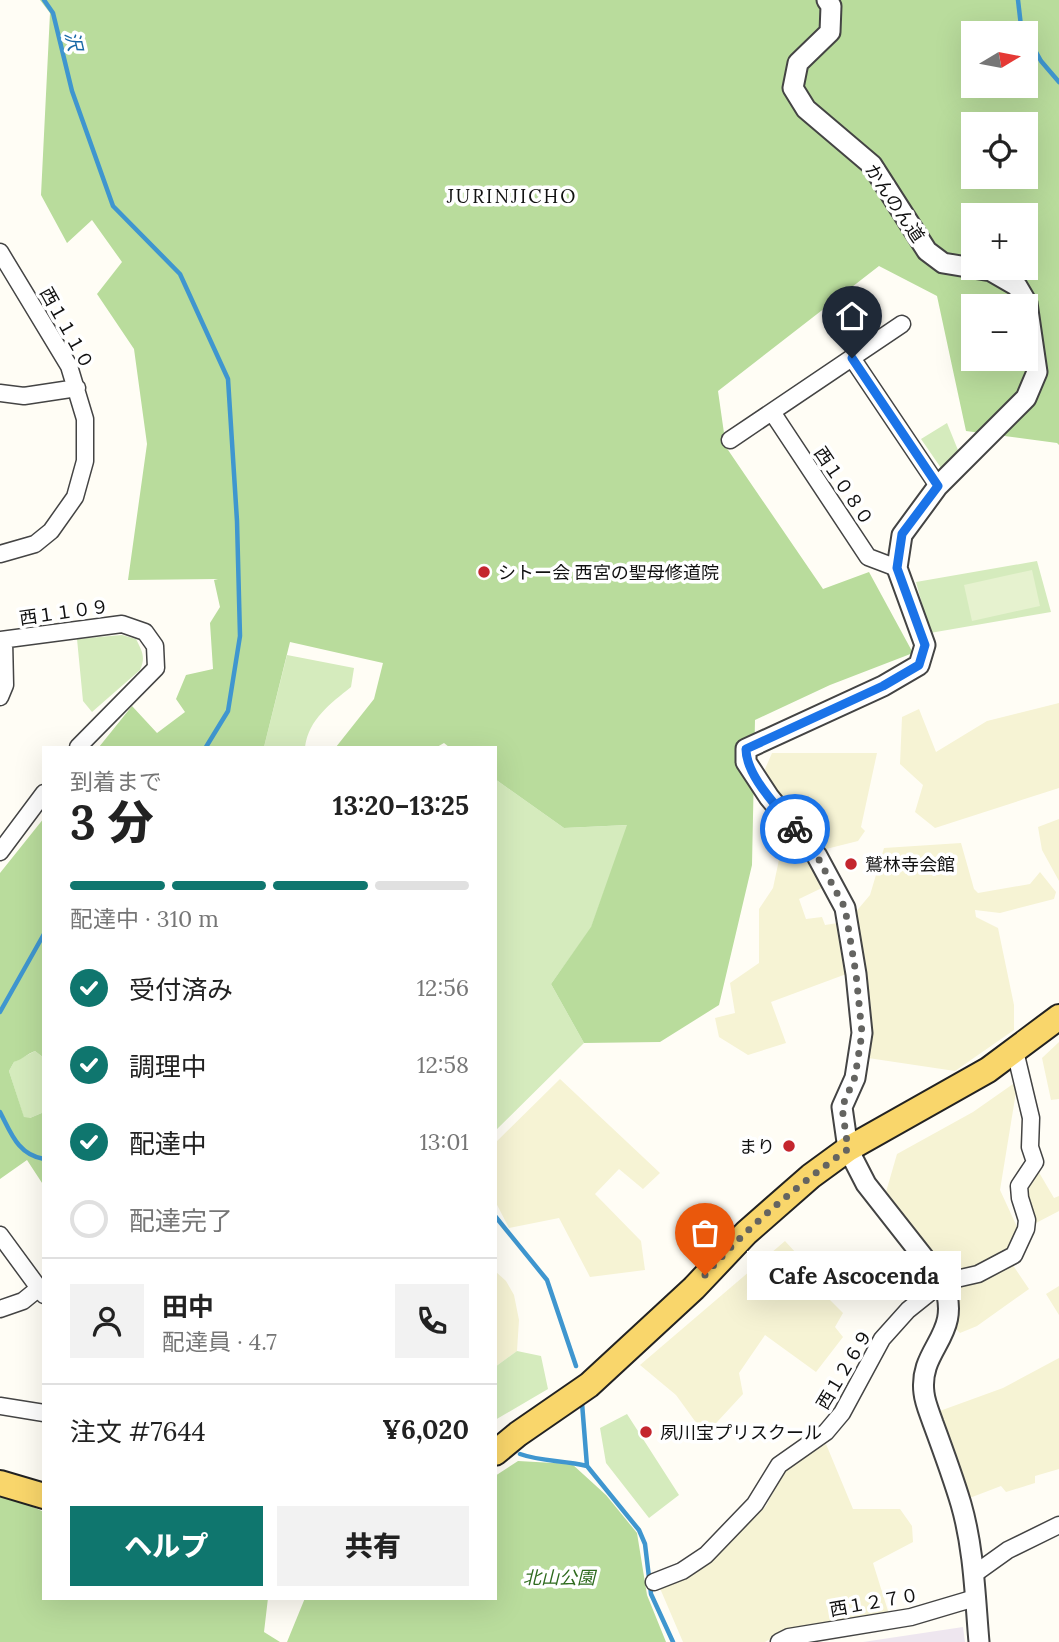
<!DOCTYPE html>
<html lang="ja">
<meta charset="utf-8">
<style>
body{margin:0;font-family:Lora,"Noto Sans JP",serif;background:#f2f2f2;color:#222;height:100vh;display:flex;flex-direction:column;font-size:26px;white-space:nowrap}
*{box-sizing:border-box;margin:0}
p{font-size:23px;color:#767676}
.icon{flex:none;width:38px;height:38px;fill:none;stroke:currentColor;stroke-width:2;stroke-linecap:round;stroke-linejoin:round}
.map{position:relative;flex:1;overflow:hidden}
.drawer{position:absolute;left:42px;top:746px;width:455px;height:854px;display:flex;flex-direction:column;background:#fff;border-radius:0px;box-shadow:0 7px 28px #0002}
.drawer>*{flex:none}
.needle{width:46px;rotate:80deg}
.controls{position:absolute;left:961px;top:21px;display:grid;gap:14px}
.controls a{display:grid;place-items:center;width:77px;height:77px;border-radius:0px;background:#fff;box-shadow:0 7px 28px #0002;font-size:35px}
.pin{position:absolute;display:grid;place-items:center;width:60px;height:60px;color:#fff;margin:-72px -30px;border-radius:50% 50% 50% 0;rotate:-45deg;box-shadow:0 0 7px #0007}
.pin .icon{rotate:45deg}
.courier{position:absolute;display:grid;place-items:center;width:70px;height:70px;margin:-35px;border:5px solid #1a73e8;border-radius:50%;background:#fff;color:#222;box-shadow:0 2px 9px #0007}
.bubble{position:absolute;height:49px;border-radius:0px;background:#fff;box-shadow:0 7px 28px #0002;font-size:23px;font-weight:800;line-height:49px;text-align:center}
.overview em{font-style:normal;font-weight:800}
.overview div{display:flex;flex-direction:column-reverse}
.overview{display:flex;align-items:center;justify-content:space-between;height:119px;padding:0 28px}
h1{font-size:46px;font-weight:800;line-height:52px}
.bar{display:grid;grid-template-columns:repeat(4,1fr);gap:10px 7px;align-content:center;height:84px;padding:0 28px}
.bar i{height:9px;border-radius:5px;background:#e0e0e0}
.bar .selected{background:#0f766e}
.bar p{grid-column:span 4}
.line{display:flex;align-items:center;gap:18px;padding:0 28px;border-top:2px solid #e0e0e0}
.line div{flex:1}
.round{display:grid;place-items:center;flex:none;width:74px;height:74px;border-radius:0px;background:#f2f2f2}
ol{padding:0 28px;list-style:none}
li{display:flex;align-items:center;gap:21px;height:77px}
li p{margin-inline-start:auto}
li .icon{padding:7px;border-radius:50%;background:#0f766e;color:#fff;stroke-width:4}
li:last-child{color:#767676}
li i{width:38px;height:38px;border:4px solid #e0e0e0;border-radius:50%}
.action{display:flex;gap:14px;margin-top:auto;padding:14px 28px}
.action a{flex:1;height:80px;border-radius:0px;background:#0f766e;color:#fff;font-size:28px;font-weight:800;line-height:80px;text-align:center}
.action a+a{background:#f2f2f2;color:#222}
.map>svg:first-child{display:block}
.industrial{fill:#eee6ef}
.farmland{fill:#f6f3d4}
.green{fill:#d5ebbd}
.forest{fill:#b9dc9c;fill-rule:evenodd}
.pitch{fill:#e6f2cf}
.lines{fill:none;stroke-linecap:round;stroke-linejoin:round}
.stream{stroke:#3f96cf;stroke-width:4.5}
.minor-casing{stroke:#444;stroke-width:19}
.tertiary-casing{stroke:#444;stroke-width:23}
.primary-casing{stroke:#222;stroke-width:28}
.minor{stroke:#fff;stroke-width:16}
.tertiary{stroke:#fff;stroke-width:19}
.primary{stroke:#f9d66b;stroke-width:24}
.done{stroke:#646461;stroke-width:7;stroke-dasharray:0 12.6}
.route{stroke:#1a73e8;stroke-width:9}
.poi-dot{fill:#c4262e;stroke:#fff;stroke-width:2.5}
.labels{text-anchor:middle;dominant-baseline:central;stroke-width:7;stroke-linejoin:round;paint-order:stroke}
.street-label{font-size:18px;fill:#111;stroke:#fff}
.poi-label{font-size:18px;fill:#111;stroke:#fff;text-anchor:start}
.park-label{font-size:18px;font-style:italic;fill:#2f6b1f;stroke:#fff}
.water-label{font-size:19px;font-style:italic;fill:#1768a6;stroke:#fff}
.neighbourhood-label{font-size:19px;letter-spacing:2px;fill:#111;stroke:#fff}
</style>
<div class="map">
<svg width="1059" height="1642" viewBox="0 0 1059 1642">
<rect width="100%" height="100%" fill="#fffdf5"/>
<path class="industrial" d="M 963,1627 L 965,1642 L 863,1642 Z"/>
<path class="farmland" d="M 1059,703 L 1059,788 L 935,828 L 915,812 L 923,785 L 900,764 L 902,717 L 919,709 L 936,752 L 987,721 Z
M 772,753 L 877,753 L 861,827 L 865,831 L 858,841 L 822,850 L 767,783 L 765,769 Z
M 1059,819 L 1059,881 L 1042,850 L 1038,827 Z
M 789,837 L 813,867 L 824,887 L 799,899 L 806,919 L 822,917 L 825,925 L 838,923 L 849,973 L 771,1002 L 786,1043 L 748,1055 L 719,1037 L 715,1018 L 735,1013 L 730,983 L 759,963 L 759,909 L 773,888 L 780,855 Z
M 961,843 L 974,889 L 978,893 L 1030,884 L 1040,872 L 1056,892 L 1054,899 L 1000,913 L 975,910 L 976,917 L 998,928 L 1014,1005 L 1014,1030 L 955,1071 L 868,1058 L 869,1030 L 854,914 L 870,895 L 884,848 Z
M 1059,1042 L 1059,1099 L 1051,1100 L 1042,1058 Z
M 560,1079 L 660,1173 L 643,1189 L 619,1169 L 595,1194 L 641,1241 L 645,1270 L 590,1277 L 559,1218 L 509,1228 L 495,1201 L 495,1143 Z
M 1013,1084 L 1017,1086 L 1000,1190 L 1018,1229 L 1006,1255 L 1029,1289 L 977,1326 L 960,1333 L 954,1327 L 955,1288 L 903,1220 L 886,1192 L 897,1154 L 973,1112 Z
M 1037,1169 L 1054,1198 L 1059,1196 L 1059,1211 L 1036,1223 L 1023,1190 Z
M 785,1241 L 808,1266 L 819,1289 L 843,1313 L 835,1327 L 843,1337 L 816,1372 L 765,1335 L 739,1373 L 743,1394 L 705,1435 L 676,1395 L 640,1365 Z
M 495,1271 L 506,1281 L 514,1295 L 519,1320 L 517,1351 L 495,1367 Z
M 1059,1286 L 1059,1315 L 1046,1294 Z
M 1059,1358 L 1059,1469 L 1035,1476 L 1035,1483 L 1006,1492 L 1001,1486 L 967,1499 L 937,1412 L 1003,1388 Z
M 826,1444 L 853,1509 L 900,1509 L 912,1526 L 913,1542 L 873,1563 L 889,1614 L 788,1629 L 765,1642 L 683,1642 L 659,1586 L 723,1549 L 766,1506 L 785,1469 Z"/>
<path class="green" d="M 947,423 L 960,455 L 941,468 L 921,439 Z
M 1037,561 L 1051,612 L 930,633 L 916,582 Z
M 122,635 L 136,639 C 142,651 146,657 140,670 L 92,712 L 83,701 L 77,639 Z
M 287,655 L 354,668 L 351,687 C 330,704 309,719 305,747 L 264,747 Z
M 495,779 L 564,828 L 628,825 L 591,928 L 551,984 L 584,1043 L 495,1131 Z
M 35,1051 L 44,1058 L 44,1112 L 30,1118 L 24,1118 L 9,1071 L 14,1062 Z
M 517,1351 L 541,1356 L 548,1389 L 495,1420 L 495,1367 Z
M 627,1414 L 679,1495 L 649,1518 L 606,1463 L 600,1428 Z"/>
<path class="forest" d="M 40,0 L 1059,0 L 1059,445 L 1057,443 L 966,431 L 937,296 L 879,266 L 718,391 L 726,447 L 823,589 L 869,572 L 913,653 L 830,685 L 755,720 L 752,865 L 719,1005 L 660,1042 L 584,1043 L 551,984 L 591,927 L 627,825 L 564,828 L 495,779 L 495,747 L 449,747 L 444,743 L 437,747 L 336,747 L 374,699 L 383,663 L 290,642 L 264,747 L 99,747 L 132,706 L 157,733 L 185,712 L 176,699 L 186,675 L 213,669 L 210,623 L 220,607 L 214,580 L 218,579 L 128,580 L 147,444 L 134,349 L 97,294 L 122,262 L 92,220 L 67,243 L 41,195 L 50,13 ZM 973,33 L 1026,33 L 1026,86 L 973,86 ZM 973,124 L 1026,124 L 1026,177 L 973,177 ZM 973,215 L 1026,215 L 1026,268 L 973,268 ZM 973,306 L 1026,306 L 1026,359 L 973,359 Z
M 44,818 L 44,1058 L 35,1051 C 27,1054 23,1059 14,1062 L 9,1071 L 24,1117 L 30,1118 L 44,1112 L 44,1186 L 27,1160 L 0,1179 L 0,873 Z
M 518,1461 L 572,1464 L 606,1495 L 637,1533 L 647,1595 L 666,1642 L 287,1642 L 305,1598 L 495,1598 L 495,1476 Z
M 0,1492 L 44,1512 L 44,1598 L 126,1600 L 127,1598 L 268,1598 L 264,1632 L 280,1642 L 0,1642 Z"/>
<path class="pitch" d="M 1032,570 L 1040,606 L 972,621 L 964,585 Z"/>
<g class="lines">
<path class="stream" d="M 44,0 L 53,13 L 72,91 L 113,206 L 180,274 L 228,379 L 237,521 L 240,636 L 228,711 L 206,747
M 1018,0 L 1021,26 L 1025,33
M 1026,34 L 1041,61 L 1059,82
M 0,1012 L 44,934
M 0,1112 C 11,1133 18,1155 44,1159
M 495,1216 L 547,1280 L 576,1366
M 582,1403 L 587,1466 L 639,1530 L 645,1544 L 651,1594 L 673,1642
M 520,1454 C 542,1462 564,1460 587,1466"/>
<defs>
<path id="minor" d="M 0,252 L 69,366 L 85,419 L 85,461 L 75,497 L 51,531 L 35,544 L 0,554
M 852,358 L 938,486
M 0,393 L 24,396 L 77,388
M 772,412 L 868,557 L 897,568
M 730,440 L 902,324
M 0,640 L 122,624 L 145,632 L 155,646 L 156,668 L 78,747
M 0,697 L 5,685 L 4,640
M 0,852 L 44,793
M 0,1235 L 44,1295
M 0,1309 L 23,1301 L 39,1288
M 0,1406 L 44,1413
M 973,1575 L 1008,1550 L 1059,1525
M 654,1582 L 682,1571 L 706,1555 L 755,1504 L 779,1465 L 826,1432 L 842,1413 L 882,1339 L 908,1310 L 943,1282 L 978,1274 L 1014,1255 L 1026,1229 L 1027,1220 L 1020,1198 L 1019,1186 L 1035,1162 L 1030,1147 L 1031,1118 L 1015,1051
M 779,1642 L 789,1637 L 911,1617 L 975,1598"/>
<path id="tertiary" d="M 827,0 L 831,6 L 830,32 L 798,63 L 793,88 L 806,109 L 872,165 L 927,251 L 943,263 L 991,271 L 1017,286 L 1027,303 L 1037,372 L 1026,398 L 938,486 L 902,535 L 897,568 L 925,645 L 919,665 L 883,686 L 746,749 L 746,762 L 769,797 L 817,856 L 845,908 L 856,974 L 862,1033 L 855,1078 L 842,1107 L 848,1149 L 866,1184 L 943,1282 C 964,1336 918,1347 924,1393 C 925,1403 930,1414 933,1423 C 943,1450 953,1477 961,1504 C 974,1549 975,1596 979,1642"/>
<path id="primary" d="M 495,1453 L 518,1434 L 589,1385 L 694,1288 L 746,1233 L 811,1176 L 848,1149 L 988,1070 L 1059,1017
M 0,1483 L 44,1496"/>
</defs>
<use href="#minor" class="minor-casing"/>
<use href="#tertiary" class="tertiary-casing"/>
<use href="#primary" class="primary-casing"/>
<use href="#minor" class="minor"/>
<use href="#tertiary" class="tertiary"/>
<use href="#primary" class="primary"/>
</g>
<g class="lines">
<path class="done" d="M 705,1275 C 747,1227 797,1186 848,1149 L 842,1107 L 855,1077 L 862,1033 L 856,974 L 845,908 L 817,856 L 795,829"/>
<path class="route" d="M 795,829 C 778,807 746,776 746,749 L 883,686 L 919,665 L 925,645 L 897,568 L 902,534 L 938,486 L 852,358"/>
</g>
<g class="poi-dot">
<circle cx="484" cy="572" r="7"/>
<circle cx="851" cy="864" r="7"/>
<circle cx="789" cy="1146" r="7"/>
<circle cx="646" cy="1432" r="7"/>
</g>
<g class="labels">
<g class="street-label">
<text transform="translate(895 203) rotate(56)">かんのん道</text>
<text transform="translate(67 328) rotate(61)">西１１１０</text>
<text transform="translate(844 486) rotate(56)">西１０８０</text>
<text transform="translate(64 612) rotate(-8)">西１１０９</text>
<text transform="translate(844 1369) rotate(-59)">西１２６９</text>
<text transform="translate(874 1602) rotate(-10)">西１２７０</text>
</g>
<g class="poi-label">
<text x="498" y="572">シトー会 西宮の聖母修道院</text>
<text x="865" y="864">鷲林寺会館</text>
<text x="775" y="1146" text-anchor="end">まり</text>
<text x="660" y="1432">夙川宝プリスクール</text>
</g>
<g class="park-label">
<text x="559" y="1577">北山公園</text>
</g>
<g class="water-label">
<text transform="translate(74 41) rotate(77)">沢</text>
</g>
<g class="neighbourhood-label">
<text x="512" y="196">JURINJICHO</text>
</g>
</g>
</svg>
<div class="controls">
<a><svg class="needle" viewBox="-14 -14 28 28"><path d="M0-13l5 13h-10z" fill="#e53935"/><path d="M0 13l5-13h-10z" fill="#767676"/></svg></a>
<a><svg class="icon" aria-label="locate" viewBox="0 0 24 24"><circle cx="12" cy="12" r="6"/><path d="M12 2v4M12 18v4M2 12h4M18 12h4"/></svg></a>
<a>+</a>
<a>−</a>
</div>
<div class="pin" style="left:705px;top:1275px;background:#ea580c"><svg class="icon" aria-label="bag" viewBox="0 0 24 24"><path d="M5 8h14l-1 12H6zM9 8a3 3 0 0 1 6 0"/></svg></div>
<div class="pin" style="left:852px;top:358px;background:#1f2937"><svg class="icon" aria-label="home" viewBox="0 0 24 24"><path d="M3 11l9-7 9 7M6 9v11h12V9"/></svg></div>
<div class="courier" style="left:795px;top:829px"><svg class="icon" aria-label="bike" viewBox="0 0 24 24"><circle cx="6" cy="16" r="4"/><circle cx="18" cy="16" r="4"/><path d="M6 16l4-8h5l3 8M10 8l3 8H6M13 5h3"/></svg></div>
<div class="bubble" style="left:747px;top:1251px;width:214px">Cafe Ascocenda</div>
<section class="drawer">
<div class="overview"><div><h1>3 分</h1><p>到着まで</p></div><em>13:20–13:25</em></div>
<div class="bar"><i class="selected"></i><i class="selected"></i><i class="selected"></i><i></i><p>配達中 · 310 m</p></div>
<ol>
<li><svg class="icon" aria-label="check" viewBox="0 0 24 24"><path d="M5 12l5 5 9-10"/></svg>受付済み<p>12:56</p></li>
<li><svg class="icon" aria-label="check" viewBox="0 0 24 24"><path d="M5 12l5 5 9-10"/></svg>調理中<p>12:58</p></li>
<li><svg class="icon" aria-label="check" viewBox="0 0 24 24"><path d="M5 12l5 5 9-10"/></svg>配達中<p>13:01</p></li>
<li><i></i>配達完了</li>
</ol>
<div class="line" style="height:126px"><a class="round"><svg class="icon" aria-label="person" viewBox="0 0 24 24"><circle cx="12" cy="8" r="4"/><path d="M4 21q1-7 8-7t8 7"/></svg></a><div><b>田中</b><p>配達員 · 4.7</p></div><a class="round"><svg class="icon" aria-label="phone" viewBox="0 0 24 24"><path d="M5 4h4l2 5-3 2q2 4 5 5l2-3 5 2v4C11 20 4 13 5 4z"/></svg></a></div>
<div class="line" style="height:91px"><div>注文 #7644</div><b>¥6,020</b></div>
<div class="action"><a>ヘルプ</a><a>共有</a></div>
</section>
</div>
